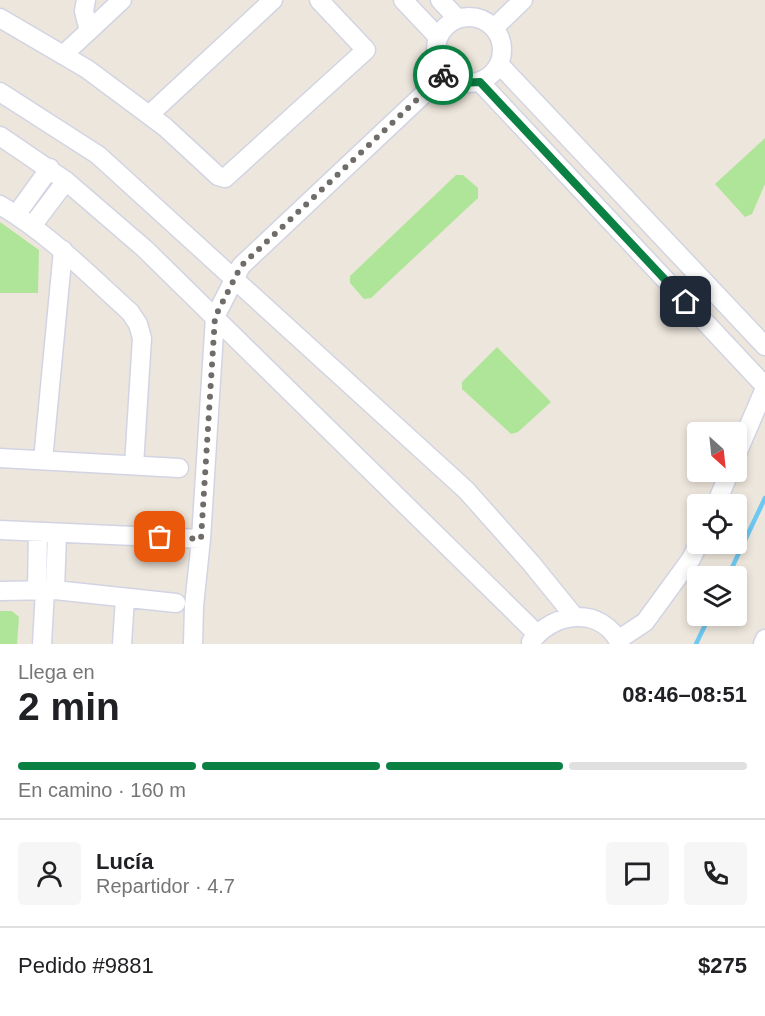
<!DOCTYPE html>
<html lang="es">
<meta charset="utf-8">
<style>
body{margin:0;font-family:Arial,sans-serif;background:#f6f6f6;color:#202124;height:100vh;display:flex;flex-direction:column;font-size:22px;white-space:nowrap}
*{box-sizing:border-box;margin:0}
p{font-size:20px;color:#757577}
.icon{flex:none;width:33px;height:33px;fill:none;stroke:currentColor;stroke-width:2;stroke-linecap:round;stroke-linejoin:round}
.map{position:relative;height:644px;overflow:hidden}
.side{display:flex;flex-direction:column;background:#fff;flex:1}
.side>*{flex:none}
.needle{width:39px;rotate:153deg}
.controls{position:absolute;left:687px;top:422px;display:grid;gap:12px}
.controls a{display:grid;place-items:center;width:60px;height:60px;border-radius:6px;background:#fff;box-shadow:0 3px 9px #0003;font-size:30px}
.pin{position:absolute;display:grid;place-items:center;width:51px;height:51px;color:#fff;margin:-26px;border-radius:12px;box-shadow:0 3px 9px #0006}
.courier{position:absolute;display:grid;place-items:center;width:60px;height:60px;margin:-30px;border:4px solid #0b8043;border-radius:50%;background:#fff;color:#222;box-shadow:0 2px 8px #0007}
.head em{font-style:normal;font-weight:700}
.head div{display:flex;flex-direction:column-reverse}
.head{display:flex;align-items:center;justify-content:space-between;height:102px;padding:0 18px}
h1{font-size:39px;font-weight:700;line-height:45px}
.bar{display:grid;grid-template-columns:repeat(4,1fr);gap:9px 6px;align-content:center;height:72px;padding:0 18px}
.bar i{height:8px;border-radius:4px;background:#e0e0e0}
.bar .selected{background:#0b8043}
.bar p{grid-column:span 4}
.line{display:flex;align-items:center;gap:15px;padding:0 18px;border-top:2px solid #e0e0e0}
.line div{flex:1}
.round{display:grid;place-items:center;flex:none;width:63px;height:63px;border-radius:6px;background:#f6f6f6}
.map>svg:first-child{display:block}
.green{fill:#afe598}
.lines{fill:none;stroke-linecap:round;stroke-linejoin:round}
.stream{stroke:#6dc9f1;stroke-width:4.5}
.minor-casing{stroke:#d2d4e4;stroke-width:21}
.minor{stroke:#fff;stroke-width:18}
.done{stroke:#6f6c69;stroke-width:6;stroke-dasharray:0 10.8}
.route{stroke:#0b8043;stroke-width:8}
</style>
<div class="map">
<svg width="765" height="644" viewBox="0 0 765 644">
<rect width="100%" height="100%" fill="#ede6dc"/>
<path class="green" d="M 765,138 L 765,184 L 752,214 L 745,217 L 715,184 Z
M 456,175 L 463,175 L 478,188 L 478,198 L 371,298 L 364,299 L 350,283 L 350,276 Z
M 0,222 L 39,250 L 38,293 L 0,293 Z
M 497,347 L 551,402 L 518,432 L 511,434 L 462,389 L 462,382 Z
M 0,611 L 12,611 L 19,617 L 17,644 L 0,644 Z"/>
<g class="lines">
<path class="stream" d="M 728,576 L 765,498
M 696,644 L 710,615"/>
<defs>
<path id="minor" d="M 86,0 L 84,11 L 89,31
M 403,0 L 438,37
M 440,0 L 458,19
M436 50a33 33 0 1 1 66 0a33 33 0 1 1-66 0Z
M 0,18 L 87,69 L 165,127 L 218,176 L 225,178 L 366,50 L 319,0
M 494,28 L 523,0
M 63,55 L 122,0
M 499,64 L 765,346
M 480,82 L 765,386
M 0,92 L 98,155 L 466,490 L 531,563 L 574,616
M 149,115 L 273,0
M 0,136 L 66,181 L 145,249 L 537,634
M 0,205 C 49,234 88,274 130,312 L 138,324 L 142,338 L 134,465
M 16,215 L 50,168
M 32,226 L 66,181
M 736,456 L 765,388
M 0,458 L 179,468
M 43,460 L 63,250
M 716,504 L 730,471
M 0,530 L 201,539
M 37,590 L 38,532
M 55,590 L 57,533
M 0,591 L 55,590 L 176,603
M 618,640 L 645,622 L 691,559 L 699,543
M 531,642 C 553,611 602,606 620,644
M 42,644 L 45,590
M 122,644 L 125,598
M 193,644 L 194,606 L 201,539 L 215,317 L 241,266 L 445,74
M 763,644 L 765,639"/>
</defs>
<use href="#minor" class="minor-casing"/>
<use href="#minor" class="minor"/>
</g>
<g class="lines">
<path class="done" d="M 160,537 L 201,539 L 215,317 L 241,266 L 443,75"/>
<path class="route" d="M 443,75 L 445,74 L 461,83 L 480,82 L 686,302"/>
</g>
</svg>
<div class="controls">
<a><svg class="needle" viewBox="-14 -14 28 28"><path d="M0-13l5 13h-10z" fill="#e53935"/><path d="M0 13l5-13h-10z" fill="#757577"/></svg></a>
<a><svg class="icon" aria-label="locate" viewBox="0 0 24 24"><circle cx="12" cy="12" r="6"/><path d="M12 2v4M12 18v4M2 12h4M18 12h4"/></svg></a>
<a><svg class="icon" aria-label="layers" viewBox="0 0 24 24"><path d="M12 4l9 5-9 5-9-5zM3 14l9 5 9-5"/></svg></a>
</div>
<div class="pin" style="left:160px;top:537px;background:#ea580c"><svg class="icon" aria-label="bag" viewBox="0 0 24 24"><path d="M5 8h14l-1 12H6zM9 8a3 3 0 0 1 6 0"/></svg></div>
<div class="pin" style="left:686px;top:302px;background:#1f2937"><svg class="icon" aria-label="home" viewBox="0 0 24 24"><path d="M3 11l9-7 9 7M6 9v11h12V9"/></svg></div>
<div class="courier" style="left:443px;top:75px"><svg class="icon" aria-label="bike" viewBox="0 0 24 24"><circle cx="6" cy="16" r="4"/><circle cx="18" cy="16" r="4"/><path d="M6 16l4-8h5l3 8M10 8l3 8H6M13 5h3"/></svg></div>
</div>
<section class="side">
<div class="head"><div><h1>2 min</h1><p>Llega en</p></div><em>08:46–08:51</em></div>
<div class="bar"><i class="selected"></i><i class="selected"></i><i class="selected"></i><i></i><p>En camino · 160 m</p></div>
<div class="line" style="height:108px"><a class="round"><svg class="icon" aria-label="person" viewBox="0 0 24 24"><circle cx="12" cy="8" r="4"/><path d="M4 21q1-7 8-7t8 7"/></svg></a><div><b>Lucía</b><p>Repartidor · 4.7</p></div><a class="round"><svg class="icon" aria-label="chat" viewBox="0 0 24 24"><path d="M4 5h16v11H9l-5 4z"/></svg></a><a class="round"><svg class="icon" aria-label="phone" viewBox="0 0 24 24"><path d="M5 4h4l2 5-3 2q2 4 5 5l2-3 5 2v4C11 20 4 13 5 4z"/></svg></a></div>
<div class="line" style="height:78px"><div>Pedido #9881</div><b>$275</b></div>
</section>
